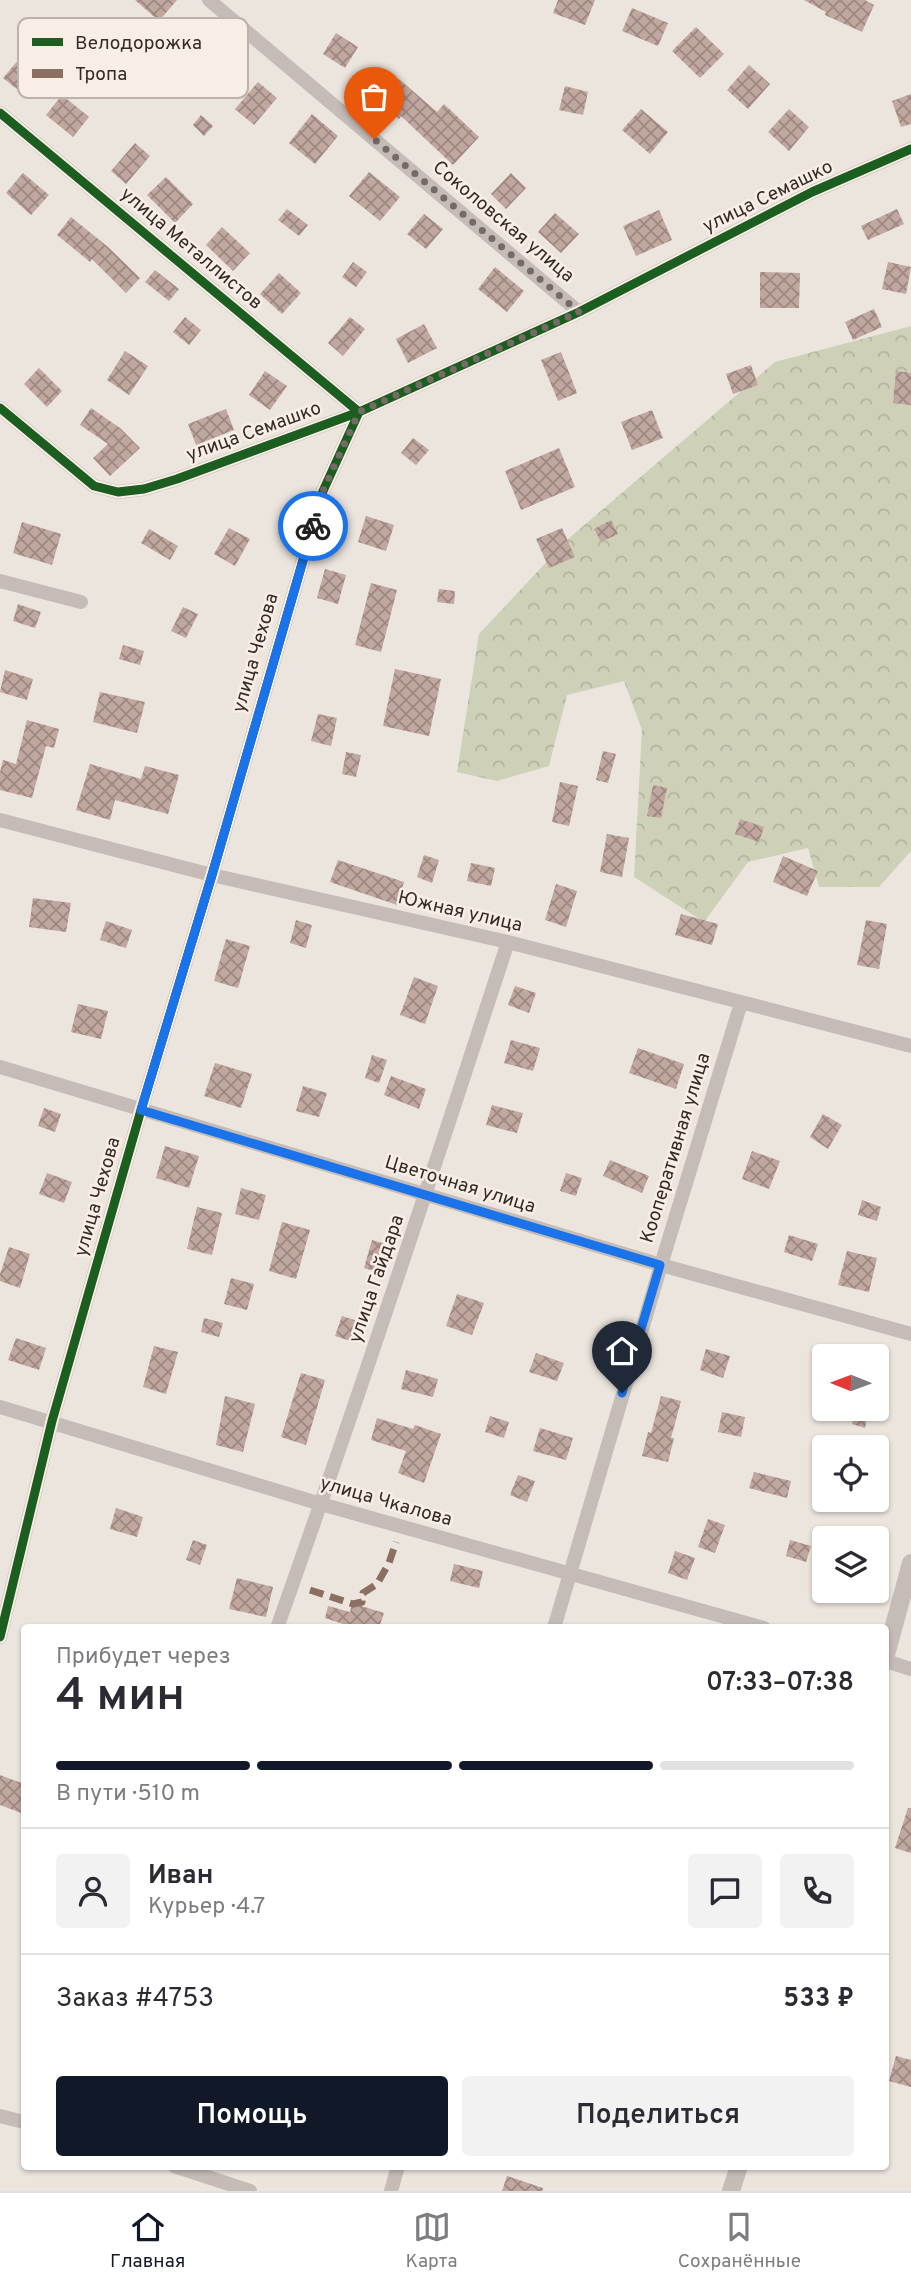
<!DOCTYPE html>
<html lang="ru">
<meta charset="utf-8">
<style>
body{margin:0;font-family:Overpass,sans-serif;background:#f2f2f3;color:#2b2b33;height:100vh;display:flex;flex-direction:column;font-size:26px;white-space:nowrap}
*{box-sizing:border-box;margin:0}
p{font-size:23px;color:#7c7c81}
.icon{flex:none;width:38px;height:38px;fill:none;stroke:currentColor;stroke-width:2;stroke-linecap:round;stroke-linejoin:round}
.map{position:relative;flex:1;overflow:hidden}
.panel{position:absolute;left:21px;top:1624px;width:868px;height:546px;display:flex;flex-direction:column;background:#fff;border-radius:7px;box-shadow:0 2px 5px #0004}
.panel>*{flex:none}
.needle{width:46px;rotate:271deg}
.buttons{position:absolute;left:812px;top:1344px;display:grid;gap:14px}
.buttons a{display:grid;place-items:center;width:77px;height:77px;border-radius:7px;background:#fff;box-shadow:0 2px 5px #0004;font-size:35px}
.pin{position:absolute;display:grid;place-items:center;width:60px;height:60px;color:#fff;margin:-72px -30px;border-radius:50% 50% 50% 0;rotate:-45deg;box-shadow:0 0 7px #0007}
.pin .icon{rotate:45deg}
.courier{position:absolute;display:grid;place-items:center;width:70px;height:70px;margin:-35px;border:5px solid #1a73e8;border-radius:50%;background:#fff;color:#222;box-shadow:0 2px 9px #0007}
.overview em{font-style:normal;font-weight:600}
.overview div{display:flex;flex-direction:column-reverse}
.overview{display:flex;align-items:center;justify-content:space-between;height:119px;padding:0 35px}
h1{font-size:46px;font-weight:600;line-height:52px}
.bar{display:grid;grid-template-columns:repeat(4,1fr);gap:10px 7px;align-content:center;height:84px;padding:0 35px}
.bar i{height:9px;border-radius:5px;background:#e1e1e2}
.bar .active{background:#111827}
.bar p{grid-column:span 4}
.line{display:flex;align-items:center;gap:18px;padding:0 35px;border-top:2px solid #e1e1e2}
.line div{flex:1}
.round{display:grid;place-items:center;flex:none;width:74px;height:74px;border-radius:7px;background:#f2f2f3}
.button{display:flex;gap:14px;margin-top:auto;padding:14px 35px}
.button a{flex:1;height:80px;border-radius:7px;background:#111827;color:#fff;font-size:28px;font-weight:600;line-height:80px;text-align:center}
.button a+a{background:#f2f2f3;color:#2b2b33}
.tab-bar{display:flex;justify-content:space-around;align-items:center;height:98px;border-top:2px solid #e1e1e2;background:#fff;font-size:19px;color:#7c7c81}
.tab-bar a{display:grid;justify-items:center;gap:4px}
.tab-bar .active{color:#111827}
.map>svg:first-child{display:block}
.forest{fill:url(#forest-crowns)}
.building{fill:url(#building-cross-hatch)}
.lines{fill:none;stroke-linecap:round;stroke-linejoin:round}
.minor{stroke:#c5bcb7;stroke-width:14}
.tertiary{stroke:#c5bcb7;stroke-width:18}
.quiet{stroke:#8d6e63;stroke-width:7;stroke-dasharray:14 7;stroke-linecap:butt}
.cycleway-casing{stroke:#f9eee5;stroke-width:13}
.cycleway{stroke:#1b5e20;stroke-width:9}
.done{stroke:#756b66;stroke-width:7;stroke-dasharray:0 12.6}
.route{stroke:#1a73e8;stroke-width:9}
.labels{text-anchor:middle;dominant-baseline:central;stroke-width:5;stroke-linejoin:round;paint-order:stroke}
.street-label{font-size:19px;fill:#352a26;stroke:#f9eee5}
.key{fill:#f9eee5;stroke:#beb3ac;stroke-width:2}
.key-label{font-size:19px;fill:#352a26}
</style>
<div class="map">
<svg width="911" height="2191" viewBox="0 0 911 2191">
<defs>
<pattern id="forest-crowns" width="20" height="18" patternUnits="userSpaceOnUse" patternTransform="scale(1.75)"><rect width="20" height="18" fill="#ced1b8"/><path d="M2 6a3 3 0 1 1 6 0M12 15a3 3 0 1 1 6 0" fill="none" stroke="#b2b49e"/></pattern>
<pattern id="building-cross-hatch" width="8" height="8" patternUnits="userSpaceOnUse" patternTransform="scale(1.75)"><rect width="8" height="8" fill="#c0a79f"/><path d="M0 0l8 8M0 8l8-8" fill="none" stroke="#9d8881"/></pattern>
</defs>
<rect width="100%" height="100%" fill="#ece5de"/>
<path class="forest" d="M 911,326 L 911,851 L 879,887 L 819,887 L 808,848 L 748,862 L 704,922 L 634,877 L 642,730 L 624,681 L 567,695 L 549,766 L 497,781 L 457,772 L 479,634 L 568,539 L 775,362 Z"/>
<path class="building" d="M 135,0 L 177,0 L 159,21 Z
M 558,0 L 595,0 L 585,25 L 553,13 Z
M 804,0 L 865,0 L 874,5 L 862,32 L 825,15 L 826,12 Z
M 632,8 L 668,23 L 658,46 L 622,31 Z
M 696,27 L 724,54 L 700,78 L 672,51 Z
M 336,33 L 358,47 L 345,68 L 323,54 Z
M 20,58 L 40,75 L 24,95 L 3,78 Z
M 749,65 L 770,84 L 748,109 L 727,90 Z
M 399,79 L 437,112 L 444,104 L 479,137 L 453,165 L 401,116 L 399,119 L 380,102 Z
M 258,82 L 277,98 L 254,125 L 235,109 Z
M 565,86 L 588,92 L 583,115 L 559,110 Z
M 911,94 L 911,124 L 901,127 L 892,101 Z
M 62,95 L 89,117 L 73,137 L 46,115 Z
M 641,109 L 668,132 L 650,154 L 622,130 Z
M 789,109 L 809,127 L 789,151 L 768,132 Z
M 312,114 L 338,136 L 315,164 L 289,143 Z
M 201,115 L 213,126 L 204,136 L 193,125 Z
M 135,143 L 150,156 L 126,184 L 111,171 Z
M 369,172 L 400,197 L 380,221 L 349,196 Z
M 23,173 L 49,195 L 31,215 L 6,193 Z
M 511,173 L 526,188 L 506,209 L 491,194 Z
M 166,177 L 193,204 L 175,223 L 147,195 Z
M 287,209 L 308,225 L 299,236 L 278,220 Z
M 897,209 L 904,224 L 868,240 L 861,226 Z
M 659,210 L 672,240 L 636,256 L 623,226 Z
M 555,213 L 579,234 L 561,253 L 538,232 Z
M 424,214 L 443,229 L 426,249 L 407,234 Z
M 71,217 L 108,247 L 140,278 L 126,293 L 92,259 L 90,262 L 57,235 Z
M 222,227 L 250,253 L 233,271 L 206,245 Z
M 353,262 L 367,272 L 356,287 L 342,277 Z
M 888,262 L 911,267 L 906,294 L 882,289 Z
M 495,267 L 524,291 L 507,312 L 478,289 Z
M 155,270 L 179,289 L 169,301 L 145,282 Z
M 760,272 L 800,273 L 799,308 L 760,308 Z
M 279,273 L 301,293 L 282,314 L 260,294 Z
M 874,309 L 882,327 L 853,340 L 845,322 Z
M 185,317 L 201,330 L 189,345 L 173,332 Z
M 350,317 L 365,329 L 343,356 L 328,343 Z
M 424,324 L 437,348 L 408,363 L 396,339 Z
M 125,351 L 148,366 L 129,395 L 107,380 Z
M 561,352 L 577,393 L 558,401 L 541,360 Z
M 751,365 L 758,385 L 733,394 L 726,374 Z
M 39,368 L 62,391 L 47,407 L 24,384 Z
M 265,371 L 287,386 L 270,410 L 249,395 Z
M 896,371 L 911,373 L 911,405 L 893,403 Z
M 91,408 L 120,428 L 140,448 L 110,476 L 93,458 L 108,444 L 80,425 Z
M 226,409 L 234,430 L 196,445 L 188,424 Z
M 652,410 L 663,438 L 632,450 L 621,422 Z
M 413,438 L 429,450 L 416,465 L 401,453 Z
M 559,448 L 575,487 L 521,510 L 505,471 Z
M 366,516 L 394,525 L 386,551 L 358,542 Z
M 611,520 L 618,534 L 601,542 L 594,529 Z
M 22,522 L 61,534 L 52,565 L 13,553 Z
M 229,528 L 250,539 L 235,566 L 214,554 Z
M 562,528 L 575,557 L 549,568 L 536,539 Z
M 149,529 L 178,546 L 170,560 L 141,543 Z
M 325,569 L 346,575 L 338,604 L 317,598 Z
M 371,583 L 397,590 L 381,652 L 355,645 Z
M 439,589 L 455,591 L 454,604 L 437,602 Z
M 18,604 L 41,612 L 35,628 L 13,621 Z
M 183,607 L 198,614 L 186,638 L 171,631 Z
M 123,645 L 144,651 L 140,665 L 119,659 Z
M 395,669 L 441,679 L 429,736 L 383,726 Z
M 5,670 L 33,679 L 27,700 L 0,692 Z
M 100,692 L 145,702 L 137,733 L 93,722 Z
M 318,714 L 337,718 L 331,746 L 311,741 Z
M 27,720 L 59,729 L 54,748 L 46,746 L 32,798 L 0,790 L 0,772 L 3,760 L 16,764 Z
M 603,751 L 616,754 L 608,783 L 596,780 Z
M 346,752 L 361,755 L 356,777 L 342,774 Z
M 90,764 L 141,779 L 145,766 L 179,775 L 168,814 L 115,800 L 110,820 L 76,810 Z
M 560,782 L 578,786 L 569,826 L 552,822 Z
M 653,785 L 667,788 L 661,818 L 647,816 Z
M 740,819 L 764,827 L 759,842 L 735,834 Z
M 607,834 L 629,838 L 622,877 L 600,872 Z
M 424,855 L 439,860 L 432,883 L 417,877 Z
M 783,856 L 818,871 L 807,896 L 773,882 Z
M 338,860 L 404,882 L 397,905 L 330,882 Z
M 471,863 L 495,868 L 491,886 L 467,881 Z
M 556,884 L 577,891 L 566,927 L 545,920 Z
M 33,898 L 71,903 L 66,932 L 29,927 Z
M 681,914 L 718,924 L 712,945 L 675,935 Z
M 296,920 L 312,925 L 306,948 L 290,943 Z
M 866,920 L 887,924 L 879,969 L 857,965 Z
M 106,921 L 132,930 L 126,948 L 100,940 Z
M 226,939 L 250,946 L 238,988 L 214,981 Z
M 414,977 L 438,986 L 425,1024 L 400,1015 Z
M 515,986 L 536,993 L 529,1013 L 508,1005 Z
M 78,1004 L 108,1011 L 101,1039 L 71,1032 Z
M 511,1040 L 540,1048 L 533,1071 L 504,1063 Z
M 638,1048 L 684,1064 L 676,1089 L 629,1073 Z
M 372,1055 L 387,1060 L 379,1083 L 365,1078 Z
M 215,1063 L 252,1074 L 241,1108 L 204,1096 Z
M 391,1076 L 426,1089 L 419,1109 L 384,1095 Z
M 303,1086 L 327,1093 L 319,1117 L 296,1111 Z
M 492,1105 L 523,1113 L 517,1133 L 486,1125 Z
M 44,1108 L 61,1114 L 55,1132 L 38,1126 Z
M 823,1114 L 842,1125 L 828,1149 L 810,1137 Z
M 165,1146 L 199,1156 L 189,1188 L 156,1178 Z
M 752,1151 L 780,1161 L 769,1189 L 742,1179 Z
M 610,1160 L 649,1176 L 642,1193 L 603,1176 Z
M 47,1173 L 72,1182 L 64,1203 L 39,1194 Z
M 566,1173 L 582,1178 L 576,1196 L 560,1191 Z
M 241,1188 L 266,1195 L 259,1220 L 235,1214 Z
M 862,1200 L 881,1207 L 877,1221 L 858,1215 Z
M 197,1207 L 222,1213 L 212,1255 L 187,1249 Z
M 282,1222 L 310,1230 L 296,1279 L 269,1271 Z
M 789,1235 L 818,1244 L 812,1261 L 784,1252 Z
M 372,1240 L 386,1244 L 378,1272 L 364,1268 Z
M 9,1247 L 30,1254 L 20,1288 L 0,1281 L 0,1274 Z
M 847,1251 L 877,1258 L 869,1292 L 838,1285 Z
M 231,1278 L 254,1284 L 247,1310 L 224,1304 Z
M 457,1294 L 484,1303 L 472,1335 L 446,1326 Z
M 342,1316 L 364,1323 L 357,1343 L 335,1336 Z
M 204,1318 L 223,1323 L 219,1337 L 201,1332 Z
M 16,1338 L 46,1348 L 39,1370 L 8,1360 Z
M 154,1346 L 178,1352 L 166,1394 L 143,1387 Z
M 706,1349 L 730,1356 L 723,1378 L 700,1370 Z
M 536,1353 L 564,1363 L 557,1381 L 529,1372 Z
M 406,1370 L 438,1379 L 433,1397 L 401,1389 Z
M 301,1373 L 325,1380 L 306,1445 L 281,1437 Z
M 225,1396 L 255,1404 L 243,1452 L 216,1445 Z
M 661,1396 L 681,1401 L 671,1438 L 674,1438 L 668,1462 L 642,1456 L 648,1432 L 651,1433 Z
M 856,1409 L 869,1409 L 865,1428 L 852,1424 Z
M 722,1412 L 745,1417 L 741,1437 L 718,1432 Z
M 490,1416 L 509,1422 L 504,1438 L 485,1432 Z
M 377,1418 L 413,1429 L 415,1425 L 441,1434 L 424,1483 L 398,1473 L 406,1451 L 371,1440 Z
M 540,1428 L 573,1438 L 566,1460 L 533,1451 Z
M 754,1472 L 791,1481 L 787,1498 L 749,1488 Z
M 518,1475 L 535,1481 L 527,1502 L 510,1495 Z
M 116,1508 L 143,1517 L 137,1537 L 110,1529 Z
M 708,1519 L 725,1525 L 715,1553 L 698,1547 Z
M 193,1540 L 207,1545 L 200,1565 L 186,1560 Z
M 790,1540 L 811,1546 L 806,1562 L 786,1556 Z
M 675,1551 L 695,1558 L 687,1580 L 668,1573 Z
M 454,1564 L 483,1571 L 479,1588 L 450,1581 Z
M 237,1578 L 273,1587 L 266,1617 L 229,1609 Z
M 352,1603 L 384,1613 L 379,1628 L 355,1628 L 325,1618 L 328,1606 L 350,1612 Z
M 0,1775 L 24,1784 L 24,1814 L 0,1805 Z
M 908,1808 L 911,1808 L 911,1853 L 895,1848 Z
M 896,2056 L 911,2060 L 911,2087 L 889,2081 Z
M 507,2176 L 543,2188 L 543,2191 L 502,2191 Z"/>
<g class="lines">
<path class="minor" d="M 209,0 L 579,312
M 0,113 L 359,412 L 323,491 L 212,875 L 141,1110 L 52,1421 L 0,1637
M 0,408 L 94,486 L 118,492 L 144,489 L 177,479 L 359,412 L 579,312 L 812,192 L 911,149
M 0,581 L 81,602
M 0,820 L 212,875 L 508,942 L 911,1046
M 0,1067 L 661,1265 L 911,1334
M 0,1407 L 321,1504 L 764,1628
M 277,1628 C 358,1400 433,1171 508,942
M 554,1628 L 661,1265 L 741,1003
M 886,1661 L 911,1669
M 0,2116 L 24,2122
M 174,2166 L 250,2191
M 391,2191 L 398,2166"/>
<path class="tertiary" d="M 886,1655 L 911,1563
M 731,2191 L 739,2166"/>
<path class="quiet" d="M 310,1590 L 353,1604 L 362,1602 L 363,1593 L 377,1584 L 389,1563 L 396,1542"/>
<defs>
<path id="cycleway" d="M 0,113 L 359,412 L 323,491 L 212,875 L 141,1110 L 52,1421 L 0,1637
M 0,408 L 94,486 L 118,492 L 144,489 L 177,479 L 359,412 L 579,312 L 812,192 L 911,149"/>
</defs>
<use href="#cycleway" class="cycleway-casing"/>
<use href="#cycleway" class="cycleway"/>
</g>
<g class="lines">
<path class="done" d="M 313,526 L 323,491 L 359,412 L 579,312 L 374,139"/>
<path class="route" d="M 313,526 L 212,875 L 141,1110 L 660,1265 L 622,1393"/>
</g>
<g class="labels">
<g class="street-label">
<text transform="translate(768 197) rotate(-26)">улица Семашко</text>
<text transform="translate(503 222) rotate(40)">Соколовская улица</text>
<text transform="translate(191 249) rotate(40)">улица Металлистов</text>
<text transform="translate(254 432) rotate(-20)">улица Семашко</text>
<text transform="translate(256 653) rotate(-74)">улица Чехова</text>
<text transform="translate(460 912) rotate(13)">Южная улица</text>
<text transform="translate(676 1148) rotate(-73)">Кооперативная улица</text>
<text transform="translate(460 1185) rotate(17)">Цветочная улица</text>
<text transform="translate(98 1197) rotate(-74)">улица Чехова</text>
<text transform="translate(377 1279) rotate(-71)">улица Гайдара</text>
<text transform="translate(386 1502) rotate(16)">улица Чкалова</text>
</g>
</g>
<rect x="18" y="18" width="230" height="80" rx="10" class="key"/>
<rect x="32" y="38" width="31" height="8" fill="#1b5e20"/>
<rect x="32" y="69" width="31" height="9" fill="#8d6e63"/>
<g class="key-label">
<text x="75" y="49">Велодорожка</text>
<text x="75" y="80">Тропа</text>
</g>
</svg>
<div class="buttons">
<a><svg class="needle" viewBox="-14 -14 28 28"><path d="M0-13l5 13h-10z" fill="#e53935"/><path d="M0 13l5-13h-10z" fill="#7c7c81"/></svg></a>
<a><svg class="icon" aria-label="locate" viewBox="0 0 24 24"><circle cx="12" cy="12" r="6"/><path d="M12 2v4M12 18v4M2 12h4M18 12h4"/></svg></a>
<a><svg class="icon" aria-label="layers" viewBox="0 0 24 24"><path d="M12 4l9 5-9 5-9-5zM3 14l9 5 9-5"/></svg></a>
</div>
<div class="pin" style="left:374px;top:139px;background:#ea580c"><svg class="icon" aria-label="bag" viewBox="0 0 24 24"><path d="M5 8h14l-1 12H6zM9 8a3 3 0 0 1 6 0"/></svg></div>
<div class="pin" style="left:622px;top:1393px;background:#1f2937"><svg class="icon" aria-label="home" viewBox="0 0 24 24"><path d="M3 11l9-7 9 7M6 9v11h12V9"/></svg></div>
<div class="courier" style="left:313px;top:526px"><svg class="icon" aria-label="bike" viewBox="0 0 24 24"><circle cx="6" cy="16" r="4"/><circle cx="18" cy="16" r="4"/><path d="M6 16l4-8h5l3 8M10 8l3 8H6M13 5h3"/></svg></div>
<section class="panel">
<div class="overview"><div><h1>4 мин</h1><p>Прибудет через</p></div><em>07:33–07:38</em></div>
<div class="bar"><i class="active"></i><i class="active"></i><i class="active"></i><i></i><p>В пути · 510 m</p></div>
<div class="line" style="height:126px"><a class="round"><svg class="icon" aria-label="person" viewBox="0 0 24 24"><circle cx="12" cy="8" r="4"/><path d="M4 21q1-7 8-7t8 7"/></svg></a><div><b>Иван</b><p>Курьер · 4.7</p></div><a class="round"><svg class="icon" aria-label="chat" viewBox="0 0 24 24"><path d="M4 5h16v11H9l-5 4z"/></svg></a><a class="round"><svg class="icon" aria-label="phone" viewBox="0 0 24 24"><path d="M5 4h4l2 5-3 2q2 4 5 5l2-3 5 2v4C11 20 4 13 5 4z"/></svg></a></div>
<div class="line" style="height:91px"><div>Заказ #4753</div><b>533 ₽</b></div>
<div class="button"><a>Помощь</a><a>Поделиться</a></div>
</section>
</div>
<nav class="tab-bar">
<a class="active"><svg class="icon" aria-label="home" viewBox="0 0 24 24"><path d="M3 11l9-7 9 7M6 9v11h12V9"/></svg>Главная</a>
<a><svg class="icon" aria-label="map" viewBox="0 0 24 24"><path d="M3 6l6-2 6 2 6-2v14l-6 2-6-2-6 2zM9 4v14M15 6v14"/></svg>Карта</a>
<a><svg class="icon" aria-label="saved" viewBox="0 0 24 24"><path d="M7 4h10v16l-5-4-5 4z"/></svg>Сохранённые</a>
</nav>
